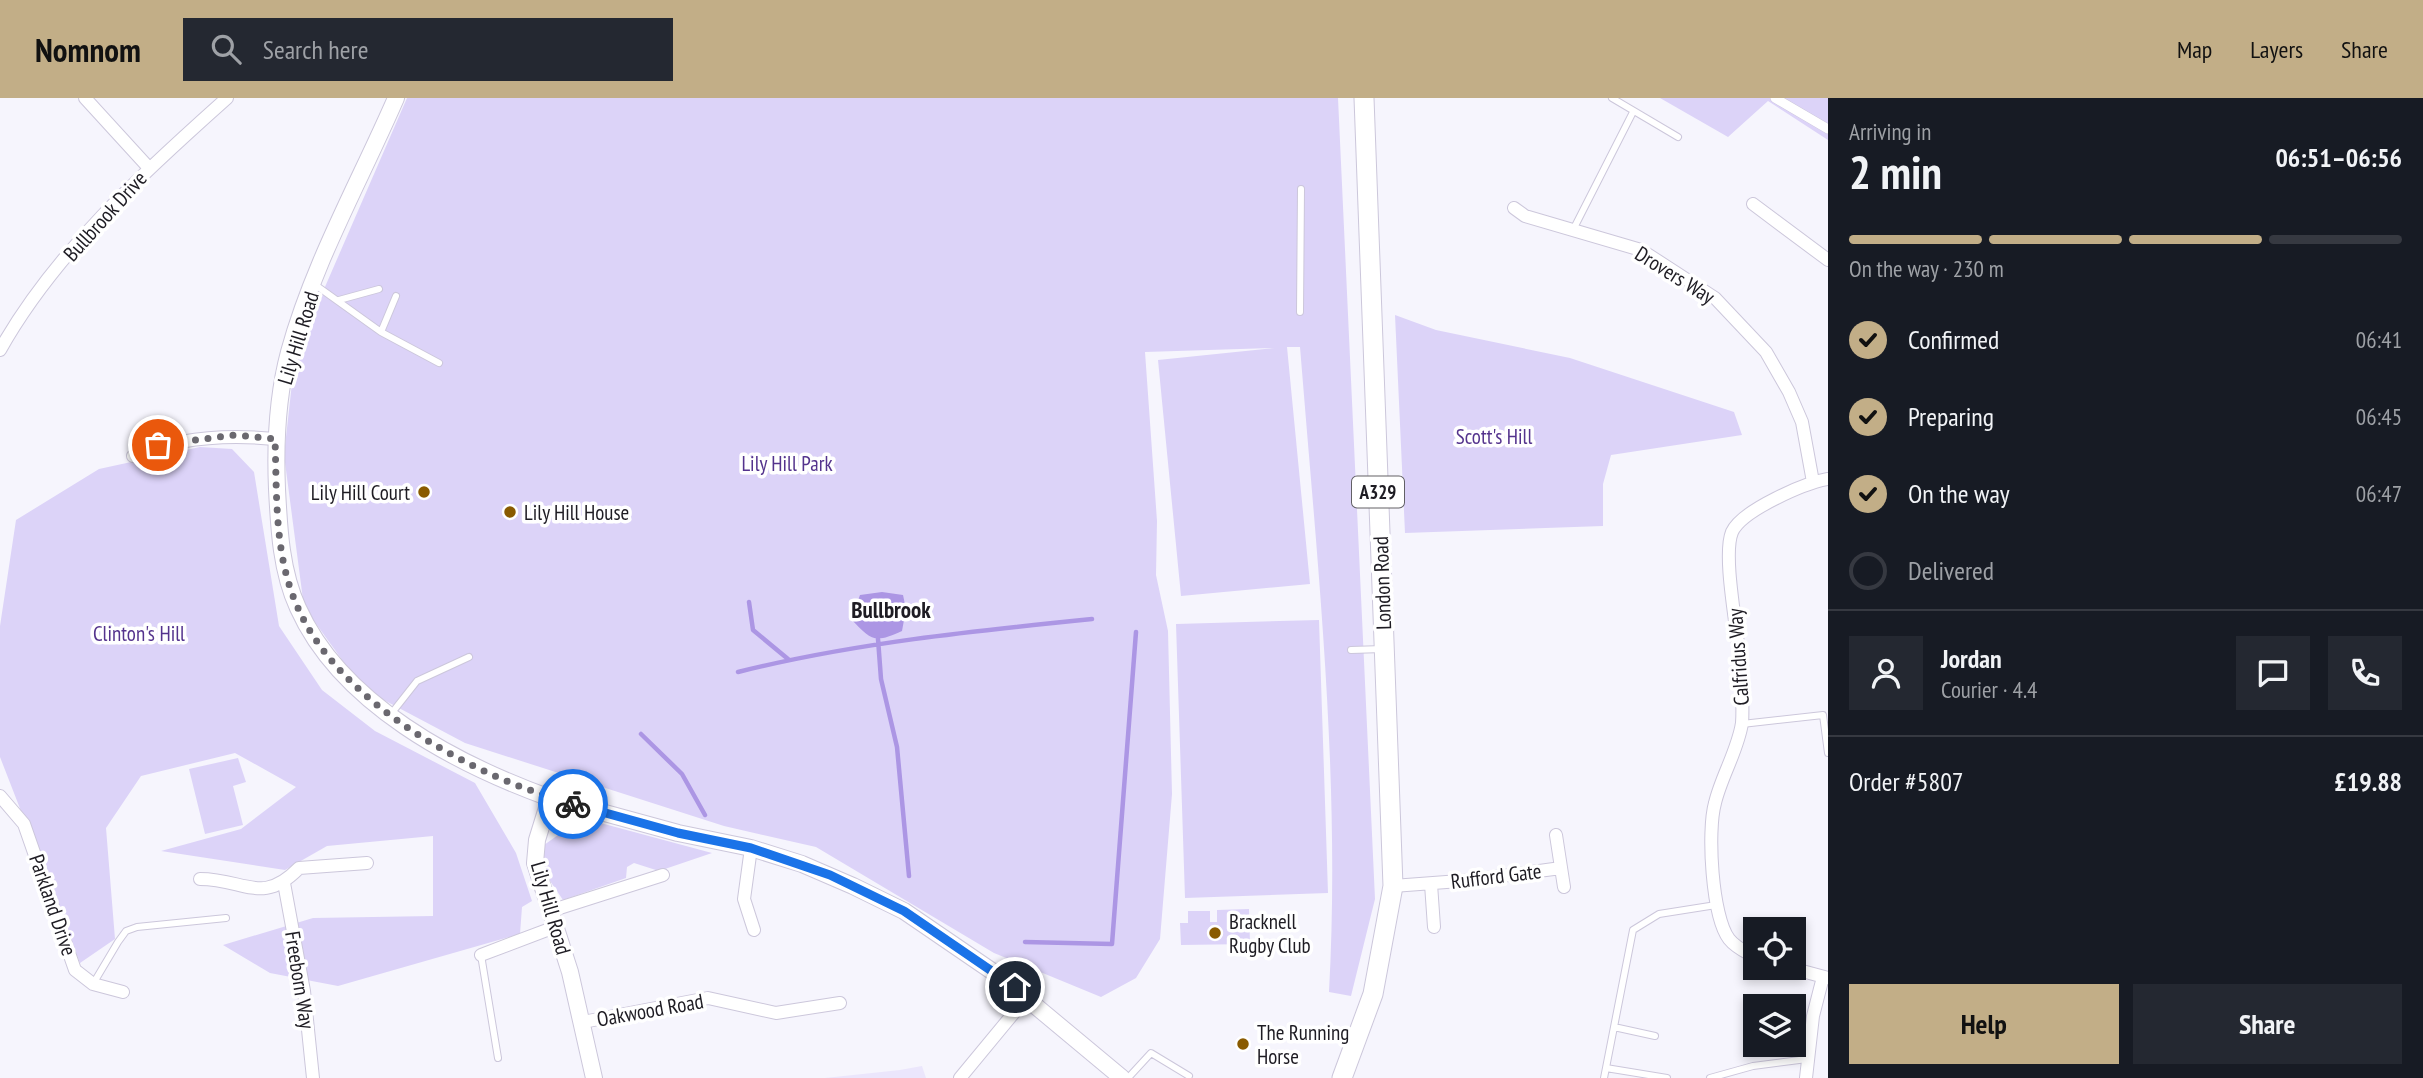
<!DOCTYPE html>
<meta charset="utf-8">
<style>
body{margin:0;font-family:"PT Sans Narrow",sans-serif;background:#242831;color:#f1f3f6;height:100vh;display:flex;flex-direction:column;font-size:26px;white-space:nowrap}
*{box-sizing:border-box;margin:0}
p{font-size:23px;color:#9ea1a6}
.icon{flex:none;width:38px;height:38px;fill:none;stroke:currentColor;stroke-width:2;stroke-linecap:round;stroke-linejoin:round}
.map{position:relative;flex:1;overflow:hidden}
.details{display:flex;flex-direction:column;background:#171b24;width:595px}
.details>*{flex:none}
.buttons{position:absolute;left:1743px;top:819px;display:grid;gap:14px}
.buttons a{display:grid;place-items:center;width:63px;height:63px;border-radius:0px;background:#171b24;box-shadow:0 4px 10px #0003;font-size:35px}
.pin{position:absolute;display:grid;place-items:center;width:60px;height:60px;color:#fff;margin:-30px;border:4px solid #fff;border-radius:50%;box-shadow:0 2px 7px #0007}
.courier{position:absolute;display:grid;place-items:center;width:70px;height:70px;margin:-35px;border:5px solid #1a73e8;border-radius:50%;background:#fff;color:#222;box-shadow:0 2px 9px #0007}
.summary em{font-style:normal;font-weight:700}
.summary div{display:flex;flex-direction:column-reverse}
.summary{display:flex;align-items:center;justify-content:space-between;height:119px;padding:0 21px}
h1{font-size:46px;font-weight:700;line-height:52px}
.bar{display:grid;grid-template-columns:repeat(4,1fr);gap:10px 7px;align-content:center;height:84px;padding:0 21px}
.bar i{height:9px;border-radius:5px;background:#363941}
.bar .selected{background:#c2ae87}
.bar p{grid-column:span 4}
.line{display:flex;align-items:center;gap:18px;padding:0 21px;border-top:2px solid #363941}
.line div{flex:1}
.round{display:grid;place-items:center;flex:none;width:74px;height:74px;border-radius:0px;background:#242831}
ol{padding:0 21px;list-style:none}
li{display:flex;align-items:center;gap:21px;height:77px}
li p{margin-inline-start:auto}
li .icon{padding:7px;border-radius:50%;background:#c2ae87;color:#111;stroke-width:4}
li:last-child{color:#9ea1a6}
li i{width:38px;height:38px;border:4px solid #363941;border-radius:50%}
.action{display:flex;gap:14px;margin-top:auto;padding:14px 21px}
.action a{flex:1;height:80px;border-radius:0px;background:#c2ae87;color:#111;font-size:28px;font-weight:700;line-height:80px;text-align:center}
.action a+a{background:#242831;color:#f1f3f6}
header{display:flex;align-items:center;gap:42px;box-sizing:border-box;height:98px;padding:0 35px;background:#c2ae87;color:#111}
header strong{font-size:33px}
nav{display:flex;gap:38px;margin-inline-start:auto;font-size:24px}
.search{width:490px;height:63px;background:#242831;display:flex;align-items:center;gap:18px;box-sizing:border-box;padding:0 24px;border-radius:0px;color:#9ea1a6;font-size:26px}
main{display:flex;flex:1;min-height:0}
.map>svg:first-child{display:block}
.built{fill:#ebe6fc}
.green{fill:#dcd3f8}
.water{fill:#ac96e4}
.lines{fill:none;stroke-linecap:round;stroke-linejoin:round}
.stream{stroke:#ac96e4;stroke-width:4.5}
.service-casing{stroke:#ccc7db;stroke-width:8}
.pedestrian-casing{stroke:#ccc7db;stroke-width:10}
.minor-casing{stroke:#ccc7db;stroke-width:14}
.tertiary-casing{stroke:#ccc7db;stroke-width:18}
.primary-casing{stroke:#ccc7db;stroke-width:21}
.service{stroke:#fff;stroke-width:6}
.pedestrian{stroke:#fff;stroke-width:9}
.minor{stroke:#fff;stroke-width:12}
.tertiary{stroke:#fff;stroke-width:16}
.primary{stroke:#fff;stroke-width:19}
.done{stroke:#6a686f;stroke-width:7;stroke-dasharray:0 12.6}
.route{stroke:#1a73e8;stroke-width:9}
.poi-dot{fill:#895a00;stroke:#fff;stroke-width:2.5}
.labels{text-anchor:middle;dominant-baseline:central;stroke-width:7;stroke-linejoin:round;paint-order:stroke}
.shield{fill:#fff;stroke:#626065;stroke-width:2}
.shield-label{font-size:19px;font-weight:bold;fill:#1e1c23}
.street-label{font-size:21px;fill:#1e1c23;stroke:#fff}
.park-label{font-size:21px;fill:#54338d;stroke:#fff}
.poi-label{font-size:21px;fill:#1e1c23;stroke:#fff;text-anchor:start}
.neighbourhood-label{font-size:23px;font-weight:bold;fill:#1e1c23;stroke:#fff}
</style>
<header>
<strong>Nomnom</strong>
<div class="search"><svg class="icon" aria-label="search" viewBox="0 0 24 24"><circle cx="10" cy="10" r="6"/><path d="M15 15l6 6"/></svg>Search here</div>
<nav><a>Map</a><a>Layers</a><a>Share</a></nav>
</header>
<main>
<div class="map">
<svg width="1828" height="980" viewBox="0 0 1828 980">
<rect width="100%" height="100%" fill="#f6f5fd"/>
<path class="built" d="M 922,968 L 926,980 L 825,980 L 900,972 Z"/>
<path class="green" d="M 407,0 L 1338,0 L 1375,801 L 1351,898 L 1329,894 C 1341,679 1317,463 1300,249 L 1287,249 L 1310,486 L 1181,498 L 1158,262 L 1275,250 L 1145,254 L 1157,423 L 1156,477 L 1168,533 L 1172,696 L 1160,841 L 1136,880 L 1101,899 L 994,855 L 816,749 L 724,728 L 465,645 L 363,591 L 304,509 L 284,357 L 295,258 Z
M 1660,0 L 1828,0 L 1828,42 L 1768,3 L 1728,39 Z
M 1395,217 L 1436,232 L 1570,260 L 1734,314 L 1742,337 L 1611,357 L 1603,386 L 1603,428 L 1405,435 Z
M 200,349 L 232,351 L 254,374 L 279,528 L 322,592 L 375,633 L 475,685 L 516,755 L 532,803 L 522,809 L 520,836 L 338,888 L 270,875 L 223,847 L 313,820 L 433,818 L 433,738 L 327,748 L 285,772 L 161,753 L 241,731 L 296,689 L 235,655 L 141,678 L 106,730 L 115,841 L 80,865 L 0,659 L 0,528 L 16,422 L 99,371 Z
M 1319,522 L 1328,795 L 1185,800 L 1176,526 Z
M 238,660 L 246,684 L 233,688 L 243,727 L 205,736 L 189,671 Z
M 582,720 L 712,755 L 659,773 L 634,765 L 627,769 L 626,780 L 563,802 L 544,774 L 537,752 Z
M 1249,811 L 1250,846 L 1181,847 L 1180,825 L 1188,825 L 1188,813 L 1210,813 L 1210,824 L 1217,824 L 1217,812 Z"/>
<path class="water" d="M 882,494 L 903,497 L 906,511 L 902,533 C 874,546 871,542 851,521 L 860,497 Z"/>
<g class="lines">
<path class="stream" d="M 749,504 L 753,532 L 788,561
M 878,541 L 881,581 L 897,649 L 909,778
M 738,574 C 854,545 973,533 1092,521
M 641,636 L 682,676 L 705,717
M 1025,844 L 1112,846 L 1136,534"/>
<defs>
<path id="service" d="M 1612,0 L 1678,39
M 1574,130 L 1633,14
M 314,186 L 381,234 L 439,265
M 339,202 L 379,191
M 1300,214 L 1301,91
M 381,234 L 396,198
M 1351,552 L 1383,551
M 391,616 L 417,583 L 469,559
M 1742,626 L 1823,617 L 1828,655
M 481,857 L 498,960
M 93,886 L 118,844 L 126,833 L 137,829 L 226,820
M 1614,929 L 1655,938
M 1606,970 L 1667,980
M 1128,980 L 1151,955 L 1189,978
M 1604,980 L 1633,832 L 1659,816 L 1716,807
M 1710,980 L 1753,968 L 1807,961"/>
<path id="pedestrian" d="M 1775,0 L 1828,31"/>
<path id="minor" d="M 85,0 L 149,70
M 1753,106 L 1828,162
M 1514,110 L 1525,118 L 1641,152 L 1715,200 L 1766,254 L 1789,294 L 1802,324 L 1813,384
M 0,252 C 55,154 144,74 227,0
M 133,358 C 179,339 226,336 275,341
M 0,698 L 24,726 L 75,872 L 93,886 L 123,894
M 1556,737 L 1564,789
M 751,750 L 744,801 L 754,832
M 200,781 C 245,781 262,808 299,770 L 367,765
M 284,785 L 304,893 L 313,980
M 1431,786 L 1434,829
M 1393,788 L 1473,782 L 1561,770
M 550,813 L 663,777
M 481,857 L 555,829
M 1755,859 C 1746,854 1736,850 1729,841 C 1712,819 1707,733 1715,705 C 1721,679 1738,652 1742,625 C 1743,613 1742,599 1742,587 C 1742,551 1721,461 1732,434 C 1742,412 1805,385 1828,381
M 1791,870 L 1828,880
M 583,924 L 708,900 L 776,915 L 840,905
M 960,980 L 1027,899
M 1806,980 L 1813,918 L 1823,879"/>
<path id="tertiary" d="M 396,0 C 360,83 313,166 289,254 C 277,299 275,345 277,391 C 279,431 281,473 298,510 C 341,606 456,666 550,700 L 678,735 L 751,750 L 802,766 L 853,788 L 904,813 L 1002,880 L 1122,980
M 550,700 L 537,742 L 535,765 L 570,874 L 594,980"/>
<path id="primary" d="M 1342,980 L 1373,896 L 1393,788 L 1364,0"/>
</defs>
<use href="#service" class="service-casing"/>
<use href="#pedestrian" class="pedestrian-casing"/>
<use href="#minor" class="minor-casing"/>
<use href="#tertiary" class="tertiary-casing"/>
<use href="#primary" class="primary-casing"/>
<use href="#service" class="service"/>
<use href="#pedestrian" class="pedestrian"/>
<use href="#minor" class="minor"/>
<use href="#tertiary" class="tertiary"/>
<use href="#primary" class="primary"/>
</g>
<g class="lines">
<path class="done" d="M 158,347 L 234,337 L 275,341 C 277,397 274,458 298,510 C 341,607 474,679 573,706"/>
<path class="route" d="M 573,706 L 678,735 L 751,750 L 830,777 L 904,813 L 1015,889"/>
</g>
<g class="poi-dot">
<circle cx="424" cy="394" r="7"/>
<circle cx="510" cy="414" r="7"/>
<circle cx="1215" cy="835" r="7"/>
<circle cx="1243" cy="946" r="7"/>
</g>
<g class="labels">
<rect class="shield" x="1352" y="378.5" width="52" height="31" rx="5"/>
<g class="shield-label">
<text x="1378" y="394">A329</text>
</g>
<g class="street-label">
<text transform="translate(105 118) rotate(-48)">Bullbrook Drive</text>
<text transform="translate(1675 177) rotate(32)">Drovers Way</text>
<text transform="translate(298 240) rotate(-73)">Lily Hill Road</text>
<text transform="translate(1382 485) rotate(-92)">London Road</text>
<text transform="translate(1738 559) rotate(-94)">Calfridus Way</text>
<text transform="translate(1496 778) rotate(-7)">Rufford Gate</text>
<text transform="translate(53 807) rotate(71)">Parkland Drive</text>
<text transform="translate(551 810) rotate(74)">Lily Hill Road</text>
<text transform="translate(300 882) rotate(81)">Freeborn Way</text>
<text transform="translate(650 912) rotate(-10)">Oakwood Road</text>
</g>
<g class="park-label">
<text x="1494" y="338">Scott's Hill</text>
<text x="787" y="365">Lily Hill Park</text>
<text x="139" y="535">Clinton's Hill</text>
</g>
<g class="poi-label">
<text x="410" y="394" text-anchor="end">Lily Hill Court</text>
<text x="524" y="414">Lily Hill House</text>
<text x="1229" y="823">Bracknell<tspan x="1229" dy="24">Rugby Club</tspan></text>
<text x="1257" y="934">The Running<tspan x="1257" dy="24">Horse</tspan></text>
</g>
<g class="neighbourhood-label">
<text x="891" y="511">Bullbrook</text>
</g>
</g>
</svg>
<div class="buttons">
<a><svg class="icon" aria-label="locate" viewBox="0 0 24 24"><circle cx="12" cy="12" r="6"/><path d="M12 2v4M12 18v4M2 12h4M18 12h4"/></svg></a>
<a><svg class="icon" aria-label="layers" viewBox="0 0 24 24"><path d="M12 4l9 5-9 5-9-5zM3 14l9 5 9-5"/></svg></a>
</div>
<div class="pin" style="left:158px;top:347px;background:#ea580c"><svg class="icon" aria-label="bag" viewBox="0 0 24 24"><path d="M5 8h14l-1 12H6zM9 8a3 3 0 0 1 6 0"/></svg></div>
<div class="pin" style="left:1015px;top:889px;background:#1f2937"><svg class="icon" aria-label="home" viewBox="0 0 24 24"><path d="M3 11l9-7 9 7M6 9v11h12V9"/></svg></div>
<div class="courier" style="left:573px;top:706px"><svg class="icon" aria-label="bike" viewBox="0 0 24 24"><circle cx="6" cy="16" r="4"/><circle cx="18" cy="16" r="4"/><path d="M6 16l4-8h5l3 8M10 8l3 8H6M13 5h3"/></svg></div>
</div>
<section class="details">
<div class="summary"><div><h1>2 min</h1><p>Arriving in</p></div><em>06:51–06:56</em></div>
<div class="bar"><i class="selected"></i><i class="selected"></i><i class="selected"></i><i></i><p>On the way · 230 m</p></div>
<ol>
<li><svg class="icon" aria-label="check" viewBox="0 0 24 24"><path d="M5 12l5 5 9-10"/></svg>Confirmed<p>06:41</p></li>
<li><svg class="icon" aria-label="check" viewBox="0 0 24 24"><path d="M5 12l5 5 9-10"/></svg>Preparing<p>06:45</p></li>
<li><svg class="icon" aria-label="check" viewBox="0 0 24 24"><path d="M5 12l5 5 9-10"/></svg>On the way<p>06:47</p></li>
<li><i></i>Delivered</li>
</ol>
<div class="line" style="height:126px"><a class="round"><svg class="icon" aria-label="person" viewBox="0 0 24 24"><circle cx="12" cy="8" r="4"/><path d="M4 21q1-7 8-7t8 7"/></svg></a><div><b>Jordan</b><p>Courier · 4.4</p></div><a class="round"><svg class="icon" aria-label="chat" viewBox="0 0 24 24"><path d="M4 5h16v11H9l-5 4z"/></svg></a><a class="round"><svg class="icon" aria-label="phone" viewBox="0 0 24 24"><path d="M5 4h4l2 5-3 2q2 4 5 5l2-3 5 2v4C11 20 4 13 5 4z"/></svg></a></div>
<div class="line" style="height:91px"><div>Order #5807</div><b>£19.88</b></div>
<div class="action"><a>Help</a><a>Share</a></div>
</section>
</main>
